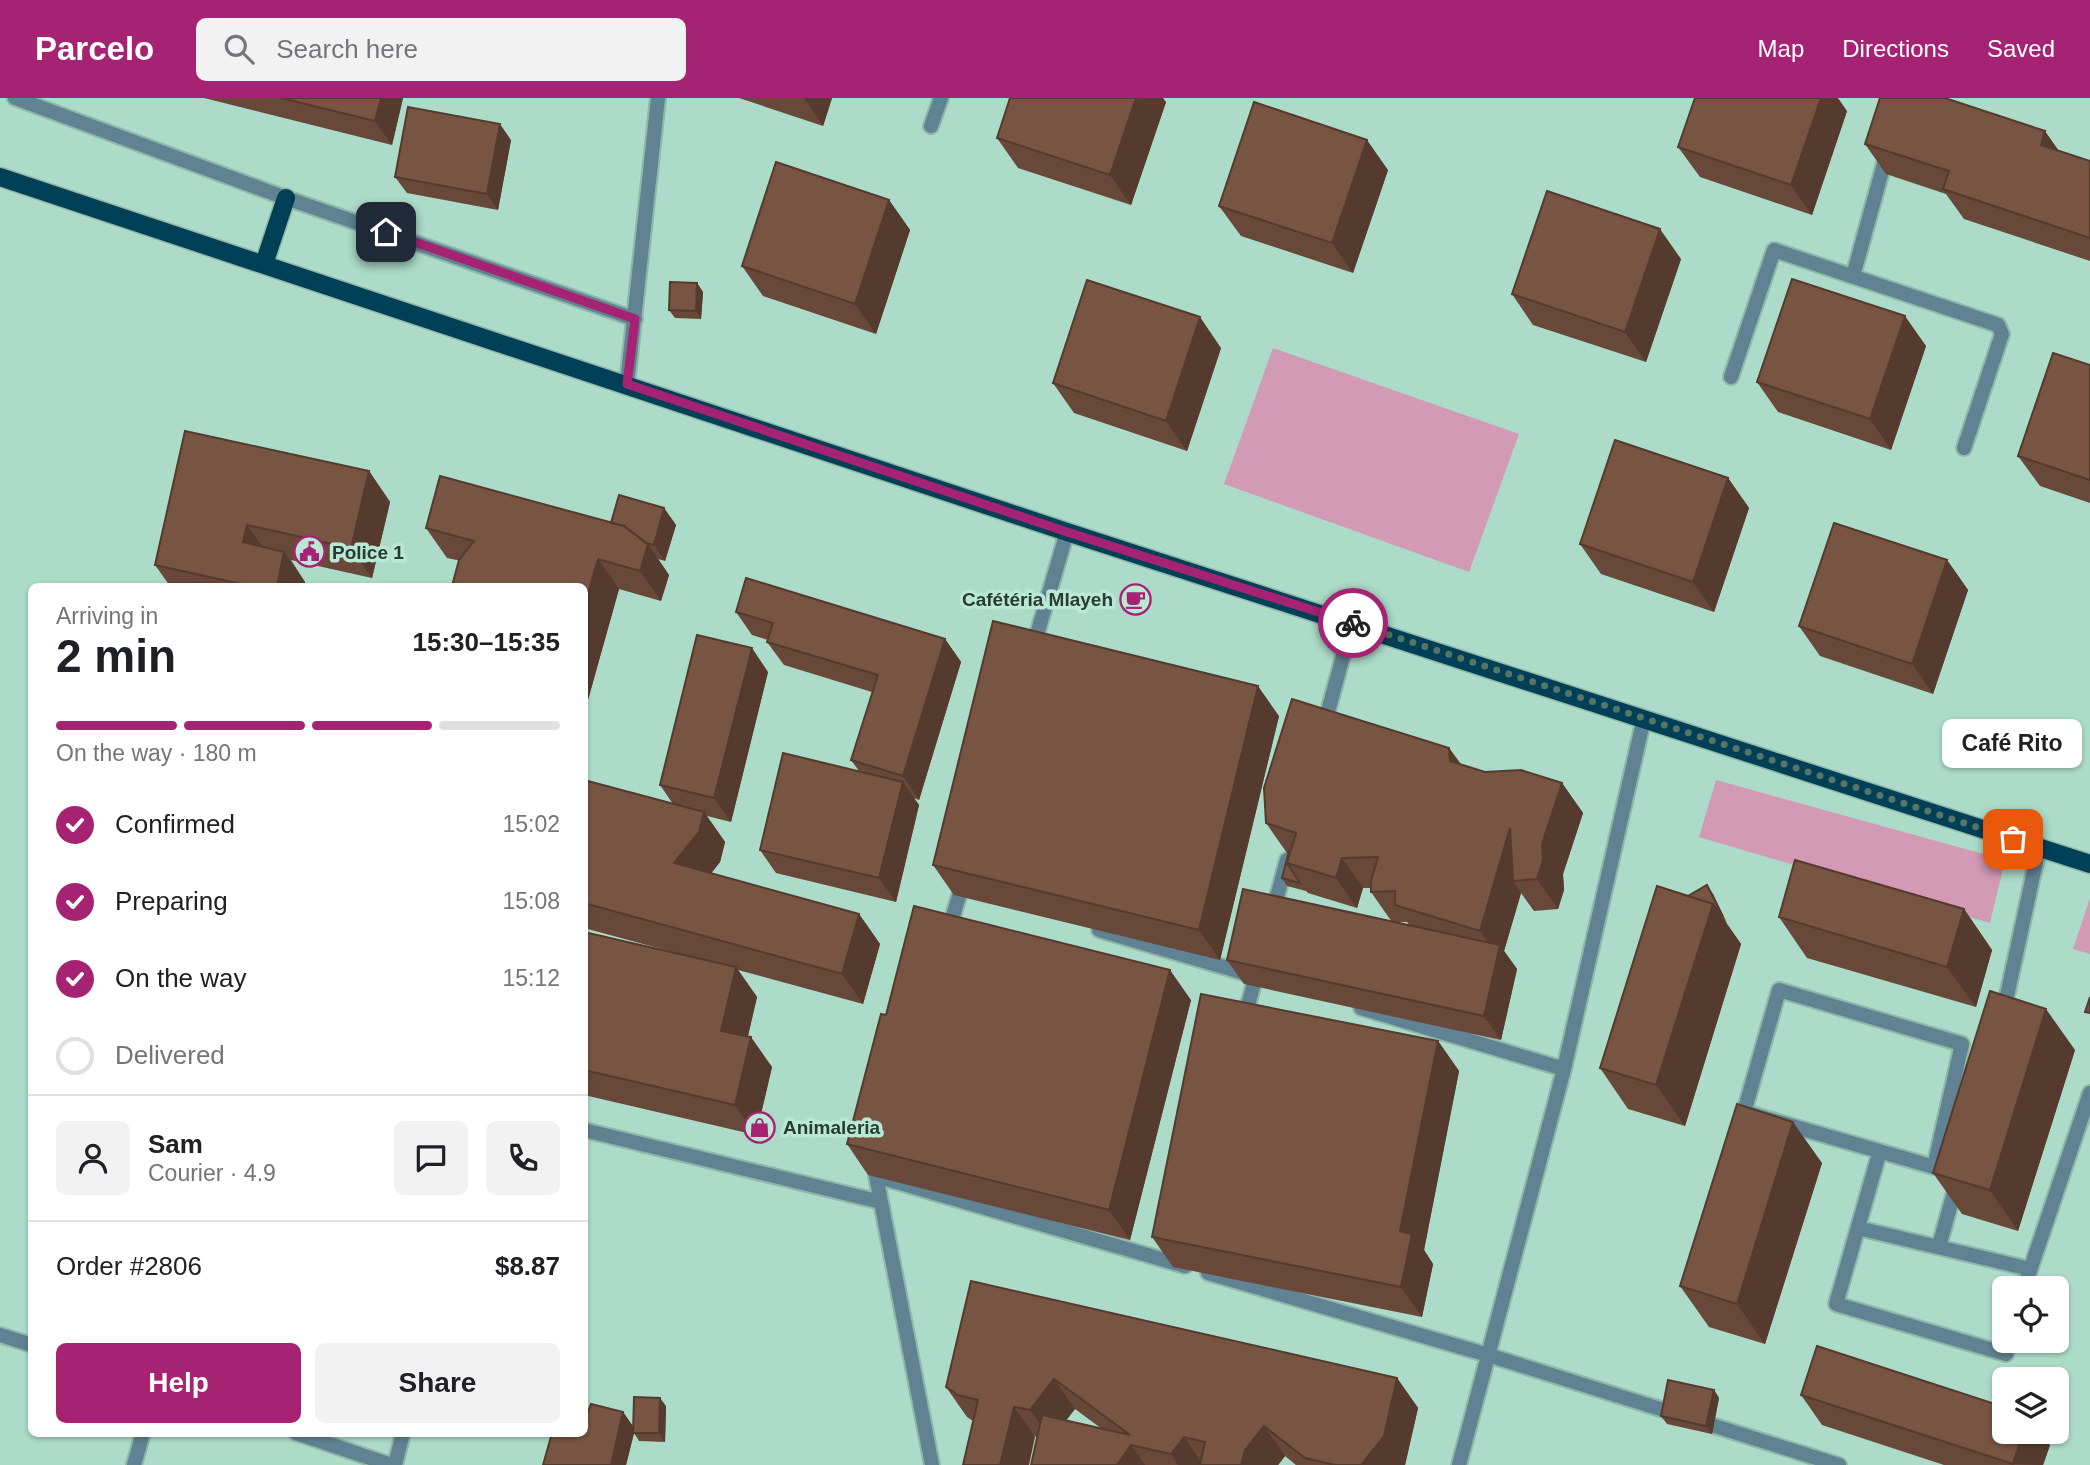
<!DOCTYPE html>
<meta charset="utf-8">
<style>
body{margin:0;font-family:Helvetica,sans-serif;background:#f2f2f2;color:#202124;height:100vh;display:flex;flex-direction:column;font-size:26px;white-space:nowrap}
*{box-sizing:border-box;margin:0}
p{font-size:23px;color:#757577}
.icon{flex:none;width:38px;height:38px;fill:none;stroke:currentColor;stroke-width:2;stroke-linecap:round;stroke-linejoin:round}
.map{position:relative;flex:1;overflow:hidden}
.side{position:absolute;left:28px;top:485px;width:560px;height:854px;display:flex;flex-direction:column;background:#fff;border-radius:10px;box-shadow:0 2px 5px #0004}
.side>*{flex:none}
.tools{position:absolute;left:1992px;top:1178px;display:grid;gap:14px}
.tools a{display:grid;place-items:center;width:77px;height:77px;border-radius:10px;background:#fff;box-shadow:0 2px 5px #0004;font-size:35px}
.pin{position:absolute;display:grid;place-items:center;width:60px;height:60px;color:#fff;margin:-30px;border-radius:14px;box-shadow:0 4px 10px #0006}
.courier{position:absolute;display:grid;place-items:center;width:70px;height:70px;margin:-35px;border:5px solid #a52372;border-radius:50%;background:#fff;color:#222;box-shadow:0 2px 9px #0007}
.bubble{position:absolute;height:49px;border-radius:10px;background:#fff;box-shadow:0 2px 5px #0004;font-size:23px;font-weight:700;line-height:49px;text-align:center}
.head em{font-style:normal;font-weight:700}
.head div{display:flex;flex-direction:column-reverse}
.head{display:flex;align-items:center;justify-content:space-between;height:119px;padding:0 28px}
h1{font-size:46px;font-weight:700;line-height:52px}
.bar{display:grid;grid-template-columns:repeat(4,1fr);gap:10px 7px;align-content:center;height:84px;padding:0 28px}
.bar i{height:9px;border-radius:5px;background:#e0e0e0}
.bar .current{background:#a52372}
.bar p{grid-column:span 4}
.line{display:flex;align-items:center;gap:18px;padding:0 28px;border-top:2px solid #e0e0e0}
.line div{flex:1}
.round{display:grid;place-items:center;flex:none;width:74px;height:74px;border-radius:10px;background:#f2f2f2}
ol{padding:0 28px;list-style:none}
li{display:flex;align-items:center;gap:21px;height:77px}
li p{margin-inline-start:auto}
li .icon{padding:7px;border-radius:50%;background:#a52372;color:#fff;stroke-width:4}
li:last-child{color:#757577}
li i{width:38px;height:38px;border:4px solid #e0e0e0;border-radius:50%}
.action{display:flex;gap:14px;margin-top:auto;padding:14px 28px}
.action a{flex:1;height:80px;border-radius:10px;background:#a52372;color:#fff;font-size:28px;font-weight:700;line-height:80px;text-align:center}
.action a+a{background:#f2f2f2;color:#202124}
header{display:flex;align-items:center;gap:42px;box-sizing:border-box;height:98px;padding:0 35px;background:#a52372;color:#fff}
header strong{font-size:33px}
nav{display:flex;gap:38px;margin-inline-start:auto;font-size:24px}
.search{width:490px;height:63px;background:#f2f2f2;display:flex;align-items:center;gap:18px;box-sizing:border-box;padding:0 24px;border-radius:10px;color:#757577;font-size:26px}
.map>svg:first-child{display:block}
.green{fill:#d39ab6}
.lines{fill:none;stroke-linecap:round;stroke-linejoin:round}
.minor-casing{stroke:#8fb8a8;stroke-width:18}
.primary-casing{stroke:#8fb8a8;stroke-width:21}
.minor{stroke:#608292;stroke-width:14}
.primary{stroke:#004056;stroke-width:18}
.wall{fill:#674839;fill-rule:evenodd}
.shaded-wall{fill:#543b2e}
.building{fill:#785442;stroke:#543b2e;stroke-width:2}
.done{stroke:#577468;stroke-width:7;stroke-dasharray:0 12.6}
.route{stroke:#a52372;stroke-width:9}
.labels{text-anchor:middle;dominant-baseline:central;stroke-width:7;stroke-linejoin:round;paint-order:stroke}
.poi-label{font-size:19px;font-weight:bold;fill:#293c34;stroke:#b9e9d6;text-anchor:start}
</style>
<header>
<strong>Parcelo</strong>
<div class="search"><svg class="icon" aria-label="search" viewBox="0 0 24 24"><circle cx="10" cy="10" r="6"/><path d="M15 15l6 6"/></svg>Search here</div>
<nav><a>Map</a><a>Directions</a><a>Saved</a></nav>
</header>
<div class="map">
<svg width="2090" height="1367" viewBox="0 0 2090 1367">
<rect width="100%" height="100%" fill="#acdbc9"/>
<path class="green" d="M 1273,250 L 1519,336 L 1469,474 L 1224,386 Z
M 1716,682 L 2005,762 L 1990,825 L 1699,739 Z
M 2090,800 L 2090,856 L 2073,851 Z"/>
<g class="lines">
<defs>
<path id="minor" d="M 15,0 L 286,100 L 635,221
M 931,28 L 941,0
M 1853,178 L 1887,55
M 1731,279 L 1774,152 L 1998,227 L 2002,236 L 1964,350
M 627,286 L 658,0
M 1033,550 L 1067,434
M 1324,628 L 1352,525
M 1272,817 L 1287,762
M 1099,832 L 1251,877
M 948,835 L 964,781
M 1779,892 L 1962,946 L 1934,1069 L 1744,1014 Z
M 1361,910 L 1564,971
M 2003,916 L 2039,750
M 1244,922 L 1258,870
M 584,1032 L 881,1104
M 1879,1056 L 1836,1206 L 2006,1256 L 2010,1242
M 877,1073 L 876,1078 L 932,1367
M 876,1078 L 1185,1168
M 1858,1130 L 2030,1171
M 1939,1148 L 1957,1084
M 1208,1175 L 1488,1257 L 1839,1367
M 2024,1190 L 2090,995
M 0,1237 L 32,1247
M 296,1335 L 391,1367
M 134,1367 L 143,1335
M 395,1367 L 403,1335
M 1459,1367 L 1564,971 L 1644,620"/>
<path id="primary" d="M 0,79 L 1067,434 L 2090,766
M 264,166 L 286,100"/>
</defs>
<use href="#minor" class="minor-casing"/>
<use href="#primary" class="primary-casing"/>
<use href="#minor" class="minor"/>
<use href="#primary" class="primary"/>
</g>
<path class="wall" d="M 204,0 L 403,0 L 392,47 Z
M 739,0 L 832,0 L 823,28 Z
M 1166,4 L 1131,107 L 1018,70 L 997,40 Z
M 1847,13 L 1812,117 L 1700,79 L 1678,49 Z
M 511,42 L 498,112 L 407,95 L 395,79 Z
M 1865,46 L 2059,53 L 2090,63 L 2090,163 L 1964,121 L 1946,96 L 1886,76 Z
M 1388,72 L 1353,175 L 1241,138 L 1219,108 Z
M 889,102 L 910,132 L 876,236 L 763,198 L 742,168 Z
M 1681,161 L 1646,264 L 1533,227 L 1512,196 Z
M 697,185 L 703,194 L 701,221 L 675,220 L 669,212 Z
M 1926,248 L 1891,352 L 1778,314 L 1757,284 Z
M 1221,250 L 1187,353 L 1074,315 L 1053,285 Z
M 2090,267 L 2090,405 L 2040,388 L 2018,358 Z
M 369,373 L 390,404 L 372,480 L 291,462 L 305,484 L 304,488 L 170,488 L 155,467 Z
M 1728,380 L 1749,410 L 1714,514 L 1601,476 L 1580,446 Z
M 664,410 L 676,427 L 665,463 L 658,461 L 669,477 L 661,503 L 619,491 L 584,616 L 584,488 L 447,460 L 426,430 L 611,425 Z
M 1947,462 L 1968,492 L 1933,596 L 1820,558 L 1799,528 Z
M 736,514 L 945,541 L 961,564 L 919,702 L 914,700 L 919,707 L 896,804 L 776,775 L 760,752 L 859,673 L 851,662 L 872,594 L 784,567 L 767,544 L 768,542 L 752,537 Z
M 768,574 L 731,724 L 707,718 L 725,744 L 720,764 L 711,775 L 859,816 L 880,846 L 863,906 L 738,872 L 757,899 L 748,938 L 772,969 L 756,1037 L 584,997 L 584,834 L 680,856 L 584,830 L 584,682 L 673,706 L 660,687 Z
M 1279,618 L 1220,862 L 954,797 L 933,767 Z
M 1449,650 L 1461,666 L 1485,674 L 1562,685 L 1583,715 L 1563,776 L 1564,792 L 1558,811 L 1534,813 L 1521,795 L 1504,853 L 1517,871 L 1501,942 L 1244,886 L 1227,862 L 1392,824 L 1371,794 L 1371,790 L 1363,790 L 1357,810 L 1308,795 L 1306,793 L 1287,788 L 1282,780 L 1289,755 L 1287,755 L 1266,725 ZM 1396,824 L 1407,824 L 1410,828 Z
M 1713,796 L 1727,826 L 1741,846 L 1685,1028 L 1628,1011 L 1600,970 L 1688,798 Z
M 1964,811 L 1992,852 L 1976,909 L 1807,860 L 1779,819 Z
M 1191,902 L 1130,1142 L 868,1077 L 847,1046 L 886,917 Z
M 1438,943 L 1459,973 L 1424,1152 L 1433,1166 L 1422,1219 L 1173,1169 L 1152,1139 Z
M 2075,952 L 2018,1133 L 1962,1116 L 1933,1075 Z
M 1822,1065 L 1765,1246 L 1709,1229 L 1680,1188 Z
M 971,1183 L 1397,1280 L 1418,1310 L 1405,1367 L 1296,1367 L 1285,1358 L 1278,1367 L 1031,1367 L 1037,1339 L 973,1323 L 967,1319 L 946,1289 ZM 1075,1311 L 1102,1331 L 1066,1322 Z
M 1714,1292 L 1719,1300 L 1712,1336 L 1667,1326 L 1661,1318 Z
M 1801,1297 L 2050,1347 L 2043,1367 L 1944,1367 L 1822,1327 Z
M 666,1308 L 665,1344 L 639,1343 L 634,1335 L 626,1367 L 623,1314 L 633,1329 Z"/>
<path class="shaded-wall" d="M 381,0 L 403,0 L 392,47 L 375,23 Z
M 804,0 L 832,0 L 823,28 Z
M 1136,0 L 1163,0 L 1166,4 L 1131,107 L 1110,77 Z
M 1821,0 L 1838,0 L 1847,13 L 1812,117 L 1791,87 Z
M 500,26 L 511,42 L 498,112 L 487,96 Z
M 2045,33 L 2066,63 L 2041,47 Z
M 1367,42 L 1388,72 L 1353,175 L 1332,145 Z
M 889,102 L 910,132 L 876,236 L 855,206 Z
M 1660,131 L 1681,161 L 1646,264 L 1625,234 Z
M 697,185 L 703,194 L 701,221 L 696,213 Z
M 1905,218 L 1926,248 L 1891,352 L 1870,321 Z
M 1200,219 L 1221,250 L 1187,353 L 1166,323 Z
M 369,373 L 390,404 L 372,480 L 351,450 Z
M 1728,380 L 1749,410 L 1714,514 L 1693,484 Z
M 664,410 L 676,427 L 665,463 L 654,447 Z
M 247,427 L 268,457 L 243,444 Z
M 648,446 L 669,477 L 661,503 L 640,473 Z
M 284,454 L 305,484 L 304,488 L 277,488 Z
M 598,461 L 619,491 L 584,616 L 584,510 Z
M 1947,462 L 1968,492 L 1933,596 L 1912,566 Z
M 945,541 L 961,564 L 919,702 L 903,678 Z
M 752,550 L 768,574 L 731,724 L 714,700 Z
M 1258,588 L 1279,618 L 1220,862 L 1199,832 Z
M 1449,650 L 1470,680 L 1450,663 Z
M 903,684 L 919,707 L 896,804 L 879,780 Z
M 1562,685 L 1583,715 L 1563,776 L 1564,792 L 1558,811 L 1537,781 L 1542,746 Z
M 704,714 L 725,744 L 720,764 L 696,795 L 674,765 Z
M 1510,730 L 1513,783 L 1521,795 L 1504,853 L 1517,871 L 1501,942 L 1484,918 L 1498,858 L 1480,833 Z
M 1342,760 L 1363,790 L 1357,810 L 1336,780 Z
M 1707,787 L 1713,796 L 1727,825 L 1722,817 Z
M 1713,806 L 1741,846 L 1685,1028 L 1656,987 Z
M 1964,811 L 1992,852 L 1976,909 L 1947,869 Z
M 859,816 L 880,846 L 863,906 L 842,876 Z
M 736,869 L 757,899 L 742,963 L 721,933 Z
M 1170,872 L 1191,902 L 1130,1142 L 1109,1112 Z
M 2046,911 L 2075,952 L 2018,1133 L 1990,1092 Z
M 751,939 L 772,969 L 756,1037 L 735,1007 Z
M 1438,943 L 1459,973 L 1424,1152 L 1433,1166 L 1422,1219 L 1401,1189 L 1400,1133 Z
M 1793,1024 L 1822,1065 L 1765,1246 L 1737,1206 Z
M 1397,1280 L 1418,1310 L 1405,1367 L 1361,1367 Z
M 1054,1281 L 1075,1311 L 1051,1342 L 1030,1312 Z
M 1714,1292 L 1719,1300 L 1712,1336 L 1706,1328 Z
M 660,1300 L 666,1308 L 665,1344 L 659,1335 Z
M 1014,1309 L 1035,1339 L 1029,1367 L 1000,1367 Z
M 623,1314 L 635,1331 L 626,1367 L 611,1367 Z
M 1264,1328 L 1285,1358 L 1278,1367 L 1241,1367 L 1245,1352 Z
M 2023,1334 L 2040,1334 L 2050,1347 L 2043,1367 L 2013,1366 Z
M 1184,1339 L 1203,1367 L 1178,1367 L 1171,1356 Z
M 1131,1347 L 1145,1367 L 1117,1367 Z"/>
<path class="building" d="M 281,0 L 381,0 L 375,23 Z
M 1010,0 L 1136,0 L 1110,77 L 997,40 Z
M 1695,0 L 1821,0 L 1791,87 L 1678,49 Z
M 1880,0 L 1945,0 L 2045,33 L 2041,47 L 2090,63 L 2090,140 L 1943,91 L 1949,73 L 1865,46 Z
M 1254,4 L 1367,42 L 1332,145 L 1219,108 Z
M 408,9 L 500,26 L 487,96 L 395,79 Z
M 776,64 L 889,102 L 855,206 L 742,168 Z
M 1547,93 L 1660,131 L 1625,234 L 1512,196 Z
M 1792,181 L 1905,218 L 1870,321 L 1757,284 Z
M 1087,182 L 1200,219 L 1166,323 L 1053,285 Z
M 670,184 L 697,185 L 696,213 L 669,212 Z
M 2053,255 L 2090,267 L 2090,382 L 2018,358 Z
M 185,333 L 369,373 L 351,450 L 247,427 L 243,444 L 284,454 L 277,488 L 250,488 L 155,467 Z
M 1615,342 L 1728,380 L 1693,484 L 1580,446 Z
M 440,378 L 624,428 L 648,446 L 640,473 L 598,461 L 584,510 L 584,488 L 452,488 L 459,462 L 474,443 L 426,430 Z
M 619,397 L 664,410 L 654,447 L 646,445 L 624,428 L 611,425 Z
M 1834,425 L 1947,462 L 1912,566 L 1799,528 Z
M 746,480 L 945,541 L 903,678 L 851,662 L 878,577 L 767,544 L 773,525 L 736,514 Z
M 993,523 L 1258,588 L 1199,832 L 933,767 Z
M 697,537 L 752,550 L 714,700 L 660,687 Z
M 1292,601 L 1449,650 L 1450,663 L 1485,674 L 1521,672 L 1562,685 L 1542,746 L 1543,762 L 1537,781 L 1513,783 L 1510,730 L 1480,833 L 1395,807 L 1395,793 L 1371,794 L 1371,783 L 1378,759 L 1342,760 L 1336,780 L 1287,765 L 1296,735 L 1266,725 L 1264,690 Z
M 783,655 L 903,684 L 879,780 L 760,752 Z
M 584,682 L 704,714 L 699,734 L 674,765 L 859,816 L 842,876 L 584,805 Z
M 1289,753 L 1290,754 L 1287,765 L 1300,785 L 1282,780 Z
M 1795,762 L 1964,811 L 1947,869 L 1779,819 Z
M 1707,787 L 1722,817 L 1721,817 L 1713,806 L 1688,798 Z
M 1657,788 L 1713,806 L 1656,987 L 1600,970 Z
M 1243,791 L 1500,847 L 1484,918 L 1227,862 Z
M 914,808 L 1170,872 L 1109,1112 L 847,1046 L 881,916 L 886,917 Z
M 584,834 L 736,869 L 721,933 L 751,939 L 735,1007 L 584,972 Z
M 1990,893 L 2046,911 L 1990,1092 L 1933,1075 Z
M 1201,896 L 1438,943 L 1400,1133 L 1412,1136 L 1401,1189 L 1152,1139 Z
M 2090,899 L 2090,915 L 2085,914 Z
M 1737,1006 L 1793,1024 L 1737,1206 L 1680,1188 Z
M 971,1183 L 1397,1280 L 1384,1338 L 1361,1367 L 1335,1367 L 1305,1360 L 1264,1328 L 1245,1352 L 1241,1367 L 1200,1367 L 1205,1344 L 1184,1339 L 1171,1356 L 1131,1347 L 1117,1367 L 1031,1367 L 1042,1317 L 1130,1337 L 1054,1281 L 1030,1312 L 1014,1309 L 1000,1367 L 963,1367 L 978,1302 L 958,1297 L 946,1289 Z
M 1817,1248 L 2004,1309 L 2004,1334 L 2023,1334 L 2013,1366 L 1801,1297 Z
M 1668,1282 L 1714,1292 L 1706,1328 L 1661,1318 Z
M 634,1299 L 660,1300 L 659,1335 L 633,1335 Z
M 591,1306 L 623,1314 L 611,1367 L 543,1367 L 552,1335 L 584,1335 L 584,1324 Z"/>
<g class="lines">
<path class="done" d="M 1353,525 L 2013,741"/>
<path class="route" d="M 386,134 L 635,221 L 627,286 L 1067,434 L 1353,525"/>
</g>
<defs>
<symbol id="civic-ring" viewBox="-11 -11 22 22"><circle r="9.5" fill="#b9e9d6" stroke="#a52372" stroke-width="1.5"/><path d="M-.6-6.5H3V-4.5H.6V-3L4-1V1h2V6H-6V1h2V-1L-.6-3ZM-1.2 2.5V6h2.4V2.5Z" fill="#a52372"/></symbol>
<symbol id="cafe-ring" viewBox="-11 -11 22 22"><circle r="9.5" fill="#b9e9d6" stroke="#a52372" stroke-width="1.5"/><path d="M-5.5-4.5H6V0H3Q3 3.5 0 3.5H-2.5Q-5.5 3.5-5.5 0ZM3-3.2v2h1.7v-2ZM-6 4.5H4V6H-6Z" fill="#a52372"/></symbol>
<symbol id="shop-ring" viewBox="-11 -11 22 22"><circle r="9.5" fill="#b9e9d6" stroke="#a52372" stroke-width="1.5"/><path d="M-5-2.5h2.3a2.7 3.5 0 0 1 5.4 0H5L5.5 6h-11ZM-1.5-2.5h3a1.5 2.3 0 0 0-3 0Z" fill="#a52372"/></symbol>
</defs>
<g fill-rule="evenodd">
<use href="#civic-ring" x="292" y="436" width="35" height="35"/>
<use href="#cafe-ring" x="1118" y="484" width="35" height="35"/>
<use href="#shop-ring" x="742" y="1012" width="35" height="35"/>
</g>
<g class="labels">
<g class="poi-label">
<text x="332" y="454">Police 1</text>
<text x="1113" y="501" text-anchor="end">Cafétéria Mlayeh</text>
<text x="783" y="1029">Animaleria</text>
</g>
</g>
</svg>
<div class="tools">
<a><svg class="icon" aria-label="locate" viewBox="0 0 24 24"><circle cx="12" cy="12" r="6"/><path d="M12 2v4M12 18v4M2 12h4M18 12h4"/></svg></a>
<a><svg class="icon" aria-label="layers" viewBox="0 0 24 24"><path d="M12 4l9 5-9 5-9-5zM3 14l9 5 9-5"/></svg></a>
</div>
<div class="pin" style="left:2013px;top:741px;background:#ea580c"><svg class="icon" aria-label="bag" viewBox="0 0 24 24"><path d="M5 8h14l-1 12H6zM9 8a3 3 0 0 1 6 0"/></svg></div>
<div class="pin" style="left:386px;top:134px;background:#1f2937"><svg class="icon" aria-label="home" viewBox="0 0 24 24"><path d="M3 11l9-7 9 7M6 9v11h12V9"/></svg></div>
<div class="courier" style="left:1353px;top:525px"><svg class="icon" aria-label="bike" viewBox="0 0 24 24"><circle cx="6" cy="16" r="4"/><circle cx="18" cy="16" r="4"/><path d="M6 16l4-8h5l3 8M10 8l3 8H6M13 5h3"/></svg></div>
<div class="bubble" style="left:1942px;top:621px;width:140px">Café Rito</div>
<section class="side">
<div class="head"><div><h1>2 min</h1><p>Arriving in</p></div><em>15:30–15:35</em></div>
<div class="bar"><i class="current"></i><i class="current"></i><i class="current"></i><i></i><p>On the way · 180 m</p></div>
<ol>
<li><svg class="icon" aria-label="check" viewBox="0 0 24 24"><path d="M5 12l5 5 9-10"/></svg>Confirmed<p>15:02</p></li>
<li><svg class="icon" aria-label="check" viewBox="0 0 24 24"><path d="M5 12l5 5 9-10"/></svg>Preparing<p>15:08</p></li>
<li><svg class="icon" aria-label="check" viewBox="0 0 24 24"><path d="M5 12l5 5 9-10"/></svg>On the way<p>15:12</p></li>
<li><i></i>Delivered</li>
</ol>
<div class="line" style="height:126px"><a class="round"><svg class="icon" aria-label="person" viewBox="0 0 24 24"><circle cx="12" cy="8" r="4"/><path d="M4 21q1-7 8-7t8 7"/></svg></a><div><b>Sam</b><p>Courier · 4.9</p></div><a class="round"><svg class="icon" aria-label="chat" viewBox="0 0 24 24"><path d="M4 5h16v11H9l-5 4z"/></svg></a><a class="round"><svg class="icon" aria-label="phone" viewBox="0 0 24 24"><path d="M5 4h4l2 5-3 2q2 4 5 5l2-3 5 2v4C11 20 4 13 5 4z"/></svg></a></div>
<div class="line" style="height:91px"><div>Order #2806</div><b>$8.87</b></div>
<div class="action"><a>Help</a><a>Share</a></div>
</section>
</div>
